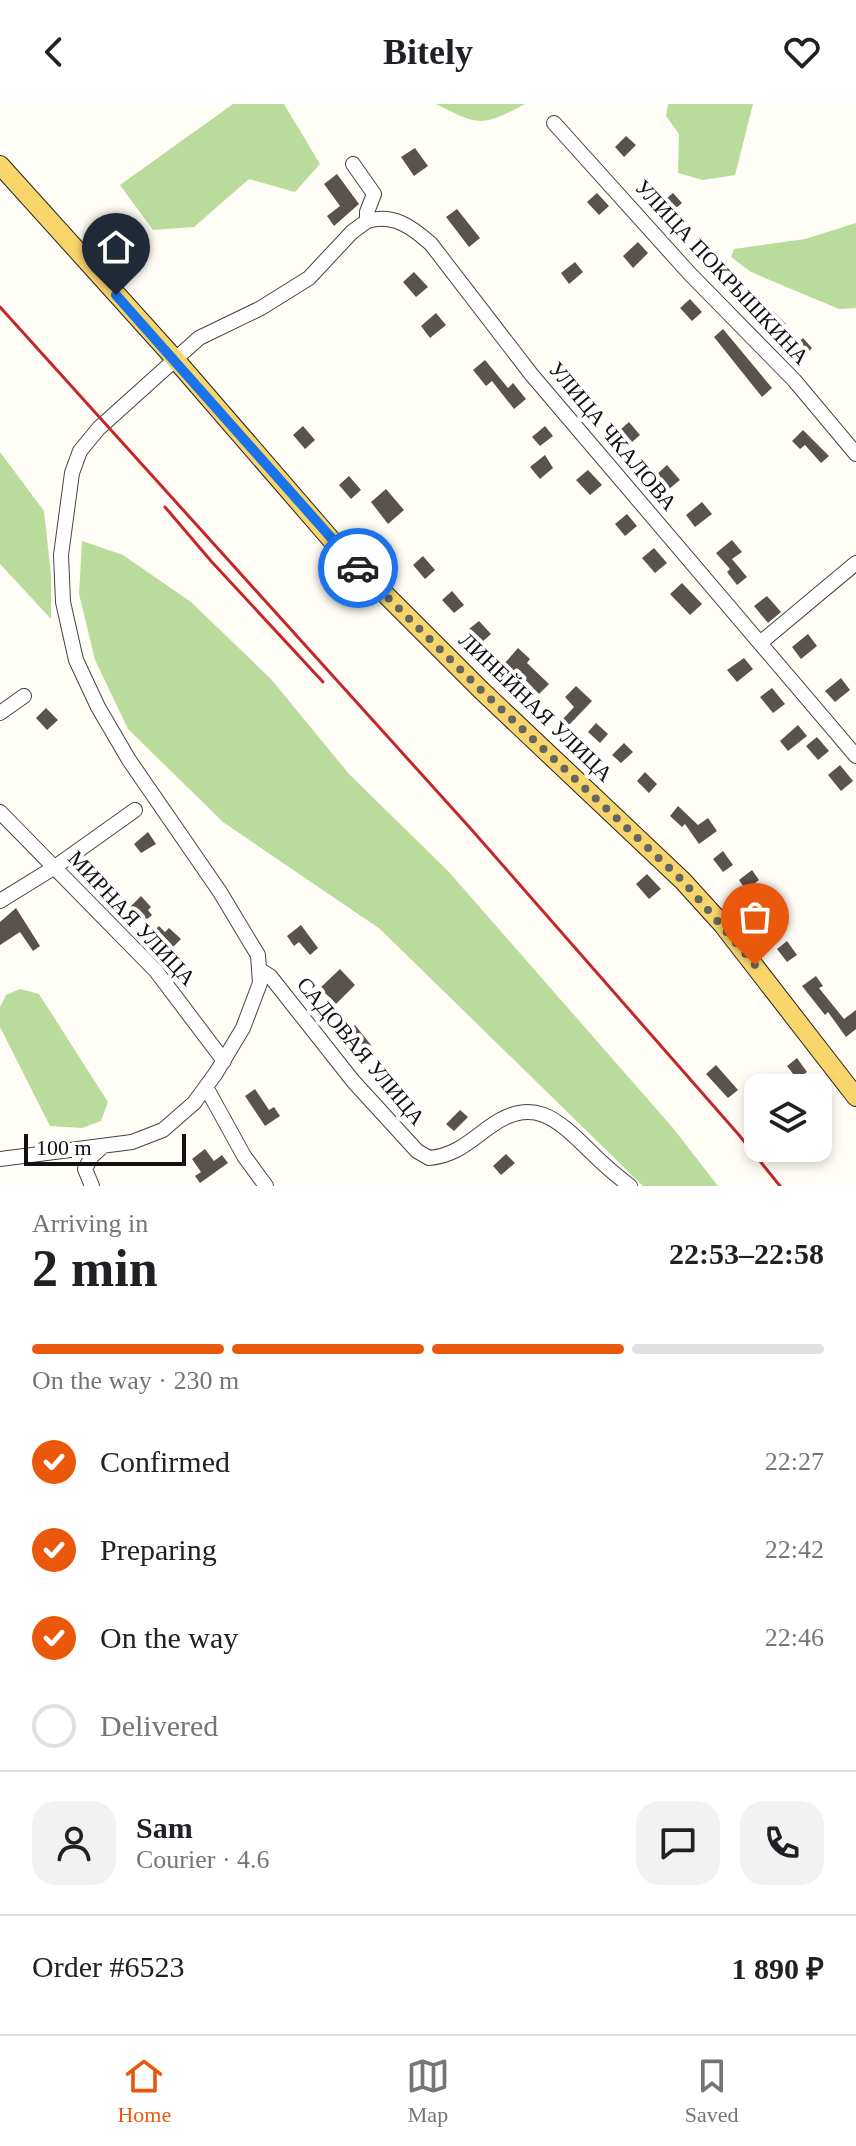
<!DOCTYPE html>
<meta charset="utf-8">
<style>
body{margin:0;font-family:Georgia,serif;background:#f2f2f2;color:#202124;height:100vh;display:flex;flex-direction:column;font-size:30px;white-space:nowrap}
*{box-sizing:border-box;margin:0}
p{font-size:26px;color:#757577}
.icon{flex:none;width:44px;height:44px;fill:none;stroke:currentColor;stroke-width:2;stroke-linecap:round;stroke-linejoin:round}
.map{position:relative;height:1082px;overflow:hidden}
.details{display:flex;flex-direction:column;background:#fff;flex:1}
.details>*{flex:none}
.controls{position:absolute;left:744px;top:970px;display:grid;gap:16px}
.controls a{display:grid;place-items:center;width:88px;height:88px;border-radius:16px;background:#fff;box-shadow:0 4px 12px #0003;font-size:40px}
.scale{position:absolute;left:24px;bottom:20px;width:162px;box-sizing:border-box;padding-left:8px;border:4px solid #111;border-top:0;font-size:22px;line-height:28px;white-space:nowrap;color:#111;-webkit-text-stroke:6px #fff;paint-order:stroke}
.pin{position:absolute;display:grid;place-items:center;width:68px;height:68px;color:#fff;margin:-82px -34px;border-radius:50% 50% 50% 0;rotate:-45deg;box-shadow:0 0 8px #0007}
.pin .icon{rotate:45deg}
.courier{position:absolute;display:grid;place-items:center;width:80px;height:80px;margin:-40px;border:6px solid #1a73e8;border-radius:50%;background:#fff;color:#222;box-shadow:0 2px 10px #0007}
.summary em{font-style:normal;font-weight:800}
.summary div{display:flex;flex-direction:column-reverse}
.summary{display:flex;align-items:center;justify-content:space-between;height:136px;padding:0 32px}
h1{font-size:52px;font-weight:800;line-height:60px}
.bar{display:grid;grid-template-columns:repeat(4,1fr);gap:12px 8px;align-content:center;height:96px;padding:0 32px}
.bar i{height:10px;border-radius:6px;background:#e0e0e0}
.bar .on{background:#ea580c}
.bar p{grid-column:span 4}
.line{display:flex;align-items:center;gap:20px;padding:0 32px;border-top:2px solid #e0e0e0}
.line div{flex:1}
.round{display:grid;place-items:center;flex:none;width:84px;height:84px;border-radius:24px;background:#f2f2f2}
ol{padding:0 32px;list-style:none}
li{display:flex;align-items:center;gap:24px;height:88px}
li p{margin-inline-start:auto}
li .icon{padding:8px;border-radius:50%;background:#ea580c;color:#fff;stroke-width:4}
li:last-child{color:#757577}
li i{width:44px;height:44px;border:4px solid #e0e0e0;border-radius:50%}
header{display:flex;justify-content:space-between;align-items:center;height:104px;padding:0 32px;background:#fff;font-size:36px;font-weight:800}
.dock{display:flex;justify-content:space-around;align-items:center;height:112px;border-top:2px solid #e0e0e0;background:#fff;font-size:22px;color:#757577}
.dock a{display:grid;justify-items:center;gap:4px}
.dock .on{color:#ea580c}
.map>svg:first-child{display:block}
.forest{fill:#b9dc9c}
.building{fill:#5a524d}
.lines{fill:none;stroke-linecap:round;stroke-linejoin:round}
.minor-casing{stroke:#444;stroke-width:16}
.major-casing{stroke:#222;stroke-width:20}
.minor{stroke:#fff;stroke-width:14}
.major{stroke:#f9d66b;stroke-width:18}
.rail{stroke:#c4262e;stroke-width:3}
.done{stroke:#646461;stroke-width:8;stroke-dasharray:0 14.4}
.route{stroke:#1a73e8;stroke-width:10}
.labels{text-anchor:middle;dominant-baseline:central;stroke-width:8;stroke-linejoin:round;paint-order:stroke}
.street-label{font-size:22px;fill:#111;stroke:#fff}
</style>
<header><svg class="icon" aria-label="back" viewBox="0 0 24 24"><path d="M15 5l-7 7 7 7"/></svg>Bitely<svg class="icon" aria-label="heart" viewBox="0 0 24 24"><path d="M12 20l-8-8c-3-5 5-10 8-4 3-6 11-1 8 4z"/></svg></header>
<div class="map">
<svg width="856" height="1082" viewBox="0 0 856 1082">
<rect width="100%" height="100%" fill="#fffdf5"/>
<path class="forest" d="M 233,0 L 284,0 L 320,60 L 295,88 L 249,75 L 194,123 L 153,126 L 120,81 Z
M 436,0 L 525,0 C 482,23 479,22 436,0 Z
M 668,0 L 753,0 L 735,71 L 703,76 L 678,69 L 679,30 L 666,12 Z
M 856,119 L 856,204 L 839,205 L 751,168 L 731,153 L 734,145 L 805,135 Z
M 0,348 L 44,407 L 51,471 L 51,515 L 0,460 Z
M 82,437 L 123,451 L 191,498 L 271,575 L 349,670 L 448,767 L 673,1024 L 718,1082 L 643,1082 L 380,825 L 223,718 L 128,625 L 95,556 L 79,490 Z
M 20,885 L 39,890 L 108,998 L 101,1017 L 82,1024 L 50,1022 L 0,923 L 0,903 L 6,891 Z"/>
<path class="building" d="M 626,32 L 636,41 L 624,53 L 615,43 Z
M 415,44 L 428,62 L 414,72 L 401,53 Z
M 337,70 L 359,100 L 334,122 L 327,112 L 340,102 L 324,80 Z
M 597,89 L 609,102 L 599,111 L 587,98 Z
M 673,89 L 682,99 L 669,110 L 661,99 Z
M 457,105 L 480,134 L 469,143 L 446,113 Z
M 638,138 L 648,149 L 633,164 L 623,152 Z
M 575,158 L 583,168 L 569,180 L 561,169 Z
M 414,168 L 428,183 L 416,193 L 403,178 Z
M 690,195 L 702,208 L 692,217 L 680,204 Z
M 773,207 L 786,220 L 774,230 L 762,217 Z
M 436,209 L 446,221 L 430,234 L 421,222 Z
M 723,225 L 772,284 L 762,293 L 714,233 Z
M 803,234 L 812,244 L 801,255 L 791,245 Z
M 485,256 L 508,284 L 513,279 L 526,295 L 514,305 L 492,277 L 486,282 L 473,266 Z
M 629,318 L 640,331 L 631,339 L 620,326 Z
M 303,322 L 315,336 L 305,345 L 293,331 Z
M 545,322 L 553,332 L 540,342 L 532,333 Z
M 803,326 L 829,352 L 821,359 L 805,341 L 800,345 L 792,337 Z
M 545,351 L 553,364 L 540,375 L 530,363 Z
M 667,361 L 680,376 L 669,385 L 656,371 Z
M 588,366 L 602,381 L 590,391 L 576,376 Z
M 349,372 L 361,386 L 351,395 L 339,381 Z
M 386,385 L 404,406 L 388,420 L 371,398 Z
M 702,398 L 712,410 L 695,423 L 686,411 Z
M 627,410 L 637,422 L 625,432 L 615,420 Z
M 732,436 L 742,448 L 732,455 L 747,473 L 737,481 L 727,468 L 730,465 L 716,449 Z
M 654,444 L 667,459 L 655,469 L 642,454 Z
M 423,452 L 435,466 L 425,475 L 413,461 Z
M 682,479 L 702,500 L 690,511 L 670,490 Z
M 452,487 L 464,501 L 454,509 L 442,496 Z
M 767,492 L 781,508 L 768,519 L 754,502 Z
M 479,517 L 491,530 L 481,539 L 469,525 Z
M 808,530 L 817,542 L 801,555 L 792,543 Z
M 518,544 L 530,555 L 527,559 L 549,580 L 539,590 L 518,568 L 516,571 L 504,560 Z
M 744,554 L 753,565 L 737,578 L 727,566 Z
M 841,574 L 850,586 L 835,598 L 825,587 Z
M 576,582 L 592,597 L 568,622 L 562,616 L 574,603 L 565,593 Z
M 772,584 L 785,600 L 773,609 L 760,593 Z
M 46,604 L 58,616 L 47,626 L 36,614 Z
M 596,619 L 608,630 L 600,639 L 588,628 Z
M 798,621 L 807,632 L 788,647 L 780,637 Z
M 817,633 L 829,647 L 818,656 L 806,642 Z
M 624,639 L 633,648 L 621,659 L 612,651 Z
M 840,661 L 853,677 L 841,687 L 828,671 Z
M 645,668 L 657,680 L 649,689 L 637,677 Z
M 678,702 L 698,721 L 708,714 L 717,727 L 699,740 L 685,720 L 682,723 L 670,712 Z
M 148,728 L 156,740 L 141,749 L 134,740 Z
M 723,747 L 733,761 L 723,768 L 713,755 Z
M 752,766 L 759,776 L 746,786 L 739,776 Z
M 647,770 L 661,785 L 649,795 L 636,780 Z
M 141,792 L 151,803 L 148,806 L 152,811 L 144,818 L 129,804 Z
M 762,801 L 772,815 L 762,822 L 752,809 Z
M 16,804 L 40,842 L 33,847 L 20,828 L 0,841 L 0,818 Z
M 301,821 L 318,844 L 310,851 L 299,838 L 294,842 L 287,832 Z
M 159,822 L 165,828 L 169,824 L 181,835 L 167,849 L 156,838 L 152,842 L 145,835 Z
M 787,837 L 797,851 L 787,858 L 777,845 Z
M 340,865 L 355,881 L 336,900 L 320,884 Z
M 816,872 L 823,882 L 819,884 L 844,915 L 856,906 L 856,925 L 846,933 L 828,908 L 825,911 L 802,882 Z
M 355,921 L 371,941 L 358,951 L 355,946 L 349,951 L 337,935 Z
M 797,954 L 807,968 L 797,975 L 787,962 Z
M 716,961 L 738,986 L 728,994 L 706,970 Z
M 255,985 L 269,1006 L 274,1003 L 280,1012 L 265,1022 L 245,992 Z
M 460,1006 L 468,1013 L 454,1027 L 446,1020 Z
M 205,1045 L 214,1057 L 222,1051 L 228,1059 L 200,1079 L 195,1072 L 201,1068 L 192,1055 Z
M 506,1050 L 515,1059 L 501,1071 L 493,1062 Z"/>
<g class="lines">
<defs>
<path id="minor" d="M 554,19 L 690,170 L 794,276 L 856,350
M 353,60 L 374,90 L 367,108 L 367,117 C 393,109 412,123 431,140 L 531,270 L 856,652
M 760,539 L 856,459
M 0,609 L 24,592
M 0,708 L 156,867 L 224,957
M 0,797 L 55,763 L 135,706
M 260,866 L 270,872 L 353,977 L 417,1047 L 429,1054 C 454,1052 469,1038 488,1024 C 534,989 559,1017 593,1050 C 605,1062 617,1072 630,1082
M 206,983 L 244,1052 L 266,1082
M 0,1055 L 132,1038 L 163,1026 L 194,999 L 216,969 L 243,924 L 260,879 L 258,851 L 250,838 L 220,788 L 129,656 L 98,603 L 76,556 L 63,498 L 61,451 L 72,369 L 80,347 L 99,324 L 199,234 L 261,204 L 309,174 L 352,128 L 367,117
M 92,1082 L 85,1065 L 92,1052 L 103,1042"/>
<path id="major" d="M 0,61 L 175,255 L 335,440 L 481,586 L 683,777 L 722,820 L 856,993"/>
</defs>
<use href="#minor" class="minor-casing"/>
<use href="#major" class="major-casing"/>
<use href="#minor" class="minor"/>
<use href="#major" class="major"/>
<path class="rail" d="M 0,203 L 471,725 L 739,1031 L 780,1082
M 165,403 L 211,457 L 323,578"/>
</g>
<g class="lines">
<path class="done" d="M 358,464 L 481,586 L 683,777 L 755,861"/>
<path class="route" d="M 116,191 L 358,464"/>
</g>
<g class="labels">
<g class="street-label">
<text transform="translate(722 168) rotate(47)">УЛИЦА ПОКРЫШКИНА</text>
<text transform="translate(613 332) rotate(50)">УЛИЦА ЧКАЛОВА</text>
<text transform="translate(536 603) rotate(44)">ЛИНЕЙНАЯ УЛИЦА</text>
<text transform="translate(132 814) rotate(47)">МИРНАЯ УЛИЦА</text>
<text transform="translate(361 947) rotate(50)">САДОВАЯ УЛИЦА</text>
</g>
</g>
</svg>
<div class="controls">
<a><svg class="icon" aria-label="layers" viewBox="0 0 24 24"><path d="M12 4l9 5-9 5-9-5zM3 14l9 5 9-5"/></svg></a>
</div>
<div class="scale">100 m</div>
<div class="pin" style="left:755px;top:861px;background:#ea580c"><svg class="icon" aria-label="bag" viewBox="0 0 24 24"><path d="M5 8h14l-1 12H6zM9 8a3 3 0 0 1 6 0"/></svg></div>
<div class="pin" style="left:116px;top:191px;background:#1f2937"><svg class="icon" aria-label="home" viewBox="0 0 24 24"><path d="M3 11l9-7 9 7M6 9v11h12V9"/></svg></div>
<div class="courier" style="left:358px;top:464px"><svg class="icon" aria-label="car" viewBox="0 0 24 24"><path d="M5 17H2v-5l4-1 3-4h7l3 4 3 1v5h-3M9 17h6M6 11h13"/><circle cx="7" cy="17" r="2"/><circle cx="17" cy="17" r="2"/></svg></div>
</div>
<section class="details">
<div class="summary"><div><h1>2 min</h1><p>Arriving in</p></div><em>22:53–22:58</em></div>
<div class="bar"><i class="on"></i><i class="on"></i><i class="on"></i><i></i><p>On the way · 230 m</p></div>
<ol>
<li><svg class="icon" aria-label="check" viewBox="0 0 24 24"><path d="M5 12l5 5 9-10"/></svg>Confirmed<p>22:27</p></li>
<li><svg class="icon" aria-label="check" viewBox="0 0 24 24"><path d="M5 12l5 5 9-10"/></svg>Preparing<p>22:42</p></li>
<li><svg class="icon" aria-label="check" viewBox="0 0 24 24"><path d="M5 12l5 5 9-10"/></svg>On the way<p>22:46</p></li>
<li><i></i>Delivered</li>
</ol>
<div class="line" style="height:144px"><a class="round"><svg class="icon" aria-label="person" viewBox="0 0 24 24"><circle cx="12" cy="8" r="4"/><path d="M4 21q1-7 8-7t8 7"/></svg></a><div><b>Sam</b><p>Courier · 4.6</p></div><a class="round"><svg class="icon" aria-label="chat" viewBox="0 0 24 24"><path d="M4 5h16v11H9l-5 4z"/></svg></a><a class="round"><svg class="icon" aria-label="phone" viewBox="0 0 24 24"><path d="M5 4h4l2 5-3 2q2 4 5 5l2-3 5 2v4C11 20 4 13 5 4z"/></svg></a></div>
<div class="line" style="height:104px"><div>Order #6523</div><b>1 890 ₽</b></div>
</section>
<nav class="dock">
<a class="on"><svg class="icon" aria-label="home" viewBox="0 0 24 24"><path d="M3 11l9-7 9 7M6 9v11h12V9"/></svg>Home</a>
<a><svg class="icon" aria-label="map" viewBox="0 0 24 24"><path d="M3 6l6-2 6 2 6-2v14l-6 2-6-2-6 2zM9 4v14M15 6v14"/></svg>Map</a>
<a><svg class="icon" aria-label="saved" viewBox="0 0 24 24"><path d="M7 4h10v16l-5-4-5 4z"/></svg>Saved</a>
</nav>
